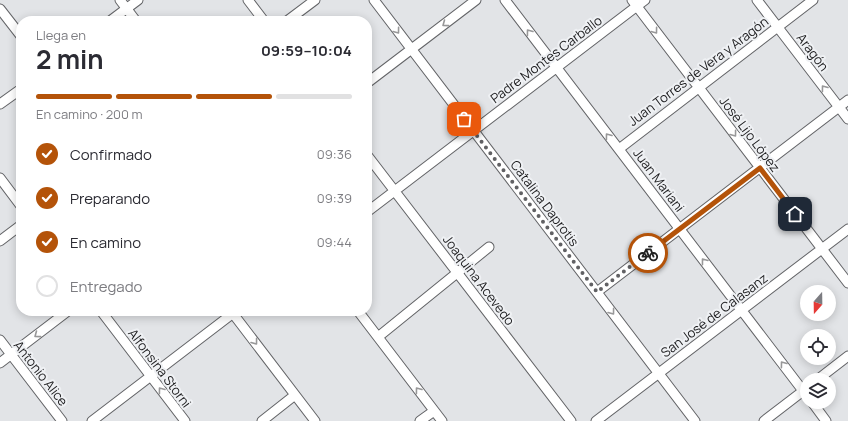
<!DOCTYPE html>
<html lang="es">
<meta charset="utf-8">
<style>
body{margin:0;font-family:Manrope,sans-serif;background:#f7f7f7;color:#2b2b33;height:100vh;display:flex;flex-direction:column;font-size:15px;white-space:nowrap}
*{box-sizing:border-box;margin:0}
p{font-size:13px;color:#7c7c81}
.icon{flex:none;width:22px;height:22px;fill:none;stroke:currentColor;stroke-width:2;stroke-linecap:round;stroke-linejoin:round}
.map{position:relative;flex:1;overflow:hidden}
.drawer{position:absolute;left:16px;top:16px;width:356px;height:300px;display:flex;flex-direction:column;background:#fff;border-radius:16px;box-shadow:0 2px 10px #0003}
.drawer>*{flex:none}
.needle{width:26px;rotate:200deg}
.controls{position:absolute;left:800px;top:285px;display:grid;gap:8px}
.controls a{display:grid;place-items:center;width:36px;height:36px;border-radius:50%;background:#fff;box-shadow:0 2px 10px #0003;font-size:20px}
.pin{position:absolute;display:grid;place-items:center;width:34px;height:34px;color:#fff;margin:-17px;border-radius:8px;box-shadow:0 2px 6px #0006}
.courier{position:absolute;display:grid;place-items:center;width:40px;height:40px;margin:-20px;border:3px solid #b45309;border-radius:50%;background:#fff;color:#222;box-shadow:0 1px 5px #0007}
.head em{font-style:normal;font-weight:700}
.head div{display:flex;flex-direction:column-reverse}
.head{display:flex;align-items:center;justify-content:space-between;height:68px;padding:0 20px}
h1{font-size:26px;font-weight:700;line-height:30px}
.bar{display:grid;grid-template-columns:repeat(4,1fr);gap:6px 4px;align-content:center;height:48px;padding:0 20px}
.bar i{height:5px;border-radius:3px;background:#e1e1e2}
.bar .on{background:#b45309}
.bar p{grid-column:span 4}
ol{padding:0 20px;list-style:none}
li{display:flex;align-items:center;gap:12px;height:44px}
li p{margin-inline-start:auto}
li .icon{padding:4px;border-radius:50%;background:#b45309;color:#fff;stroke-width:4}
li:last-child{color:#7c7c81}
li i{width:22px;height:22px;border:2px solid #e1e1e2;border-radius:50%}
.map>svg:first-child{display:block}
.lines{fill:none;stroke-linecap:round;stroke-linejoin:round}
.minor-casing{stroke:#636467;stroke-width:11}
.minor{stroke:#fff;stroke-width:9}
.oneway{stroke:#989899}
.done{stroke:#616164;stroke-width:4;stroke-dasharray:0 7.2}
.route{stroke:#b45309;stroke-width:5}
.labels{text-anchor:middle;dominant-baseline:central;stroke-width:4;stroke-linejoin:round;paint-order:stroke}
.street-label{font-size:13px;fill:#1b1b1d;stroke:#eff1f4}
</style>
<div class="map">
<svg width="848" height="421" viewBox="0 0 848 421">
<rect width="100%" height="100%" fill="#e2e4e7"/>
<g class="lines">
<defs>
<path id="minor" d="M 120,0 L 136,21
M 248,0 L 264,21
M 374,0 L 695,421
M 505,0 L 807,396
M 632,0 L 848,283
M 757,0 L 848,119
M 0,9 L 21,36
M 110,21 L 138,0
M 287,21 L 315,0
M 367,83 L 476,0
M 0,104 L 21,89
M 619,149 L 813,0
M 367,155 L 571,421
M 0,178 L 21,206
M 367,212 L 645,0
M 0,241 L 21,225
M 597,292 L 848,100
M 101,311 L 185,421
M 231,311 L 315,421
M 358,311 L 442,421
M 378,337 L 489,247
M 0,340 L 62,421
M 0,363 L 68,311
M 817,380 L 848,356
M 812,402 L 826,421
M 92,421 L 236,311
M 262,421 L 295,395
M 420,421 L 434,411
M 596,421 L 848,229
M 764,421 L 807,388"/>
</defs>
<use href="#minor" class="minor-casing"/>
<use href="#minor" class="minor"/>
</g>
<defs><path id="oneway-chevron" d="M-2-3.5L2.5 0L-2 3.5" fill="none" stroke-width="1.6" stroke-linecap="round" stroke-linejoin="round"/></defs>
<g class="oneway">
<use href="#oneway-chevron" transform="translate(445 24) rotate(143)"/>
<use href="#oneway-chevron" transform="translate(397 31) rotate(53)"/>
<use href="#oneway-chevron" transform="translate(655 31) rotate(53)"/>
<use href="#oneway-chevron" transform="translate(529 32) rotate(-127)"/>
<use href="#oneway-chevron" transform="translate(824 88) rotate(-127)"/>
<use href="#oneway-chevron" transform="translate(734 134) rotate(53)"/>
<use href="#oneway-chevron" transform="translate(608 136) rotate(-127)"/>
<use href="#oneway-chevron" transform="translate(704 261) rotate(-128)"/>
<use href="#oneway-chevron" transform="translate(612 312) rotate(53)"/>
<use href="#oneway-chevron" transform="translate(37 335) rotate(143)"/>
<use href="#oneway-chevron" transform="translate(255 342) rotate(53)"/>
<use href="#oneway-chevron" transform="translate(783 364) rotate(-127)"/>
<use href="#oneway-chevron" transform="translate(161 390) rotate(-127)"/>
<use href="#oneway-chevron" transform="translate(418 390) rotate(-127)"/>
</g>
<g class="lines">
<path class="done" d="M 464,119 L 597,292 L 648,253"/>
<path class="route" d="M 648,253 L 760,168 L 795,214"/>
</g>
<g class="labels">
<g class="street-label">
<text transform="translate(813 52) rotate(53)">Aragón</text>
<text transform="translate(546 59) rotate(-37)">Padre Montes Carballo</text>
<text transform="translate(698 71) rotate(-37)">Juan Torres de Vera y Aragón</text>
<text transform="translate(750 134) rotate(53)">José Lijo López</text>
<text transform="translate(659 180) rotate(53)">Juan Mariani</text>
<text transform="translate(545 203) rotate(53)">Catalina Daprotis</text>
<text transform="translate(479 280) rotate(53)">Joaquina Acevedo</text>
<text transform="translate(714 315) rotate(-37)">San José de Calasanz</text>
<text transform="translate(160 368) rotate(53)">Alfonsina Storni</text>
<text transform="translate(41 373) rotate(52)">Antonio Alice</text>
</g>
</g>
</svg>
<div class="controls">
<a><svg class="needle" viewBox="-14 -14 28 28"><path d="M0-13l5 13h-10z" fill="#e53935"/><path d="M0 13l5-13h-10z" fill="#7c7c81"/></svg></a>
<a><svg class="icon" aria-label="locate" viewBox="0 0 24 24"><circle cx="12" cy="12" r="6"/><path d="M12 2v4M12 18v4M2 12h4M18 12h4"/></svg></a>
<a><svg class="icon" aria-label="layers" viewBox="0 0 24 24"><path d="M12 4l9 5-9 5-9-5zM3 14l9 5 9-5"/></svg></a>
</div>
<div class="pin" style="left:464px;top:119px;background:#ea580c"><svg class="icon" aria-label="bag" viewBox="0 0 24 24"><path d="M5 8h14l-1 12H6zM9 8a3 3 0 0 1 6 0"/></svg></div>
<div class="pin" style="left:795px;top:214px;background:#1f2937"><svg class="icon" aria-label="home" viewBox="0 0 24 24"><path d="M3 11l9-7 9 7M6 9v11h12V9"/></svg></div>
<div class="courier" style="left:648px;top:253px"><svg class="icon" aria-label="bike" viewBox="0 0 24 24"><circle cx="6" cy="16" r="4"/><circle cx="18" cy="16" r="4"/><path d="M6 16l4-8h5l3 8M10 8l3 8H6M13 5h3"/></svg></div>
<section class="drawer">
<div class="head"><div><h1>2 min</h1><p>Llega en</p></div><em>09:59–10:04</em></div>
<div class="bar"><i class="on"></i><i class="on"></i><i class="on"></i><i></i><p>En camino · 200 m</p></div>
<ol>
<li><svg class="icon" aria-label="check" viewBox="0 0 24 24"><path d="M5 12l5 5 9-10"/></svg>Confirmado<p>09:36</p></li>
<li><svg class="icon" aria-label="check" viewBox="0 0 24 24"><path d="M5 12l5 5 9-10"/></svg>Preparando<p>09:39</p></li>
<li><svg class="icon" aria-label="check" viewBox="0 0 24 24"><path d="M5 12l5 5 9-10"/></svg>En camino<p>09:44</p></li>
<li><i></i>Entregado</li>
</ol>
</section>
</div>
